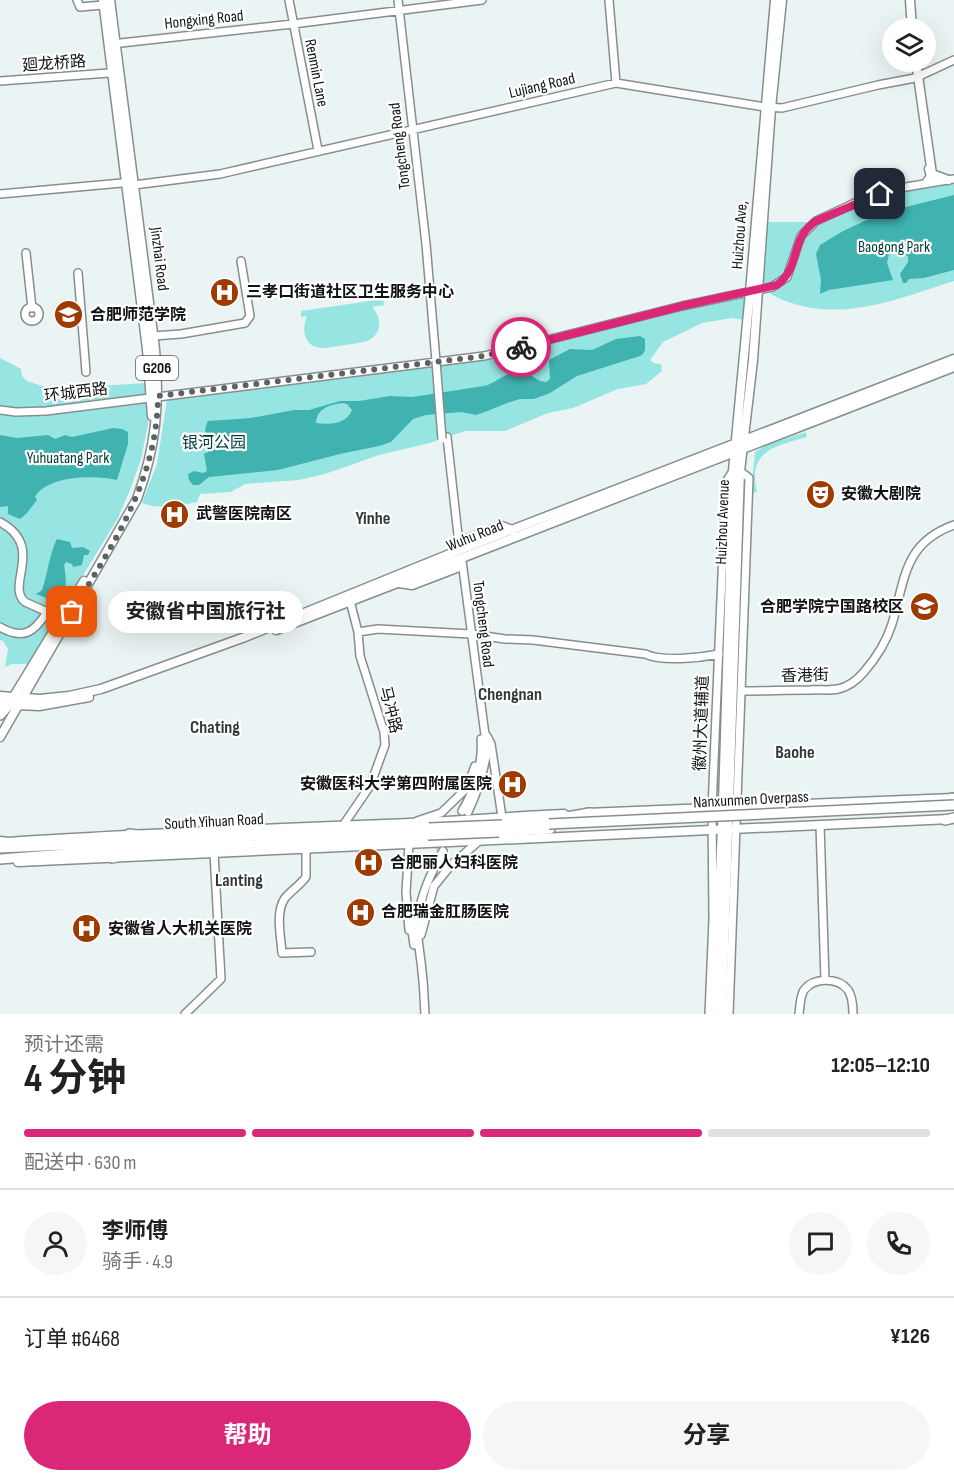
<!DOCTYPE html>
<html lang="zh">
<meta charset="utf-8">
<style>
body{margin:0;font-family:"Sofia Sans Condensed","Noto Sans SC",sans-serif;background:#f6f6f6;color:#222;height:100vh;display:flex;flex-direction:column;font-size:22px;white-space:nowrap}
*{box-sizing:border-box;margin:0}
p{font-size:20px;color:#767676}
.icon{flex:none;width:33px;height:33px;fill:none;stroke:currentColor;stroke-width:2;stroke-linecap:round;stroke-linejoin:round}
.map{position:relative;height:1014px;overflow:hidden}
.drawer{display:flex;flex-direction:column;background:#fff;flex:1}
.drawer>*{flex:none}
.buttons{position:absolute;left:882px;top:18px;display:grid;gap:12px}
.buttons a{display:grid;place-items:center;width:54px;height:54px;border-radius:50%;background:#fff;box-shadow:0 6px 24px #0002;font-size:30px}
.pin{position:absolute;display:grid;place-items:center;width:51px;height:51px;color:#fff;margin:-26px;border-radius:12px;box-shadow:0 3px 9px #0006}
.courier{position:absolute;display:grid;place-items:center;width:60px;height:60px;margin:-30px;border:4px solid #db2777;border-radius:50%;background:#fff;color:#222;box-shadow:0 2px 8px #0007}
.bubble{position:absolute;height:42px;border-radius:21px;background:#fff;box-shadow:0 6px 24px #0002;font-size:20px;font-weight:700;line-height:42px;text-align:center}
.headline em{font-style:normal;font-weight:700}
.headline div{display:flex;flex-direction:column-reverse}
.headline{display:flex;align-items:center;justify-content:space-between;height:102px;padding:0 24px}
h1{font-size:39px;font-weight:700;line-height:45px}
.bar{display:grid;grid-template-columns:repeat(4,1fr);gap:9px 6px;align-content:center;height:72px;padding:0 24px}
.bar i{height:8px;border-radius:4px;background:#e0e0e0}
.bar .on{background:#db2777}
.bar p{grid-column:span 4}
.line{display:flex;align-items:center;gap:15px;padding:0 24px;border-top:2px solid #e0e0e0}
.line div{flex:1}
.round{display:grid;place-items:center;flex:none;width:63px;height:63px;border-radius:32px;background:#f6f6f6}
.primary-button{display:flex;gap:12px;margin-top:auto;padding:12px 24px}
.primary-button a{flex:1;height:69px;border-radius:36px;background:#db2777;color:#fff;font-size:24px;font-weight:700;line-height:69px;text-align:center}
.primary-button a+a{background:#f6f6f6;color:#222}
.map>svg:first-child{display:block}
.green{fill:#96e5e2}
.water{fill:#40b3b1;fill-rule:evenodd}
.lines{fill:none;stroke-linecap:round;stroke-linejoin:round}
.minor-tunnel{stroke:#cad2d2;stroke-width:7;stroke-dasharray:7 3.5;stroke-linecap:butt}
.minor-casing{stroke:#868f8e;stroke-width:10}
.major-casing{stroke:#868f8e;stroke-width:11}
.highway-casing{stroke:#868f8e;stroke-width:12}
.minor{stroke:#fff;stroke-width:7}
.major{stroke:#fff;stroke-width:8}
.highway{stroke:#fff;stroke-width:9}
.minor-bridge-casing{stroke:#868f8e;stroke-width:10;stroke-linecap:butt}
.highway-bridge-casing{stroke:#868f8e;stroke-width:12;stroke-linecap:butt}
.minor-bridge{stroke:#fff;stroke-width:7}
.highway-bridge{stroke:#fff;stroke-width:9}
.done{stroke:#5d6262;stroke-width:6;stroke-dasharray:0 10.8}
.route{stroke:#db2777;stroke-width:8}
.labels{text-anchor:middle;dominant-baseline:central;stroke-width:4.5;stroke-linejoin:round;paint-order:stroke}
.shield{fill:#fff;stroke:#585a5a;stroke-width:1.5}
.shield-label{font-size:15px;font-weight:bold;fill:#101313}
.street-label{font-size:16px;fill:#101313;stroke:#fff}
.park-label{font-size:16px;fill:#013938;stroke:#fff}
.poi-label{font-size:16px;font-weight:bold;fill:#101313;stroke:#fff;text-anchor:start}
.neighbourhood-label{font-size:18px;font-weight:bold;fill:#323a39;stroke:#fff}
</style>
<div class="map">
<svg width="954" height="1014" viewBox="0 0 954 1014">
<rect width="100%" height="100%" fill="#ebf4f4"/>
<path class="green" d="M 954,176 L 954,281 C 892,301 834,326 772,295 L 769,288 L 758,291 L 763,222 L 821,222 L 873,201 Z
M 746,296 L 748,321 L 732,318 L 702,323 L 663,342 L 650,360 L 654,363 L 661,364 L 662,371 L 646,384 L 618,389 L 573,408 L 548,413 L 505,431 L 465,431 L 430,443 L 379,455 L 325,474 L 299,480 L 245,484 L 231,492 L 200,494 L 197,502 C 179,506 159,510 142,503 L 157,464 L 167,399 L 217,391 L 450,362 Z
M 383,299 L 384,305 L 372,307 C 382,317 383,334 367,341 C 360,343 352,344 344,345 C 337,346 328,348 321,348 C 304,347 301,329 307,316 L 301,317 L 301,311 Z
M 0,358 L 21,369 L 22,376 L 27,381 L 51,389 L 146,383 L 149,415 L 148,425 L 141,459 L 130,490 L 118,518 L 29,664 L 12,664 L 5,667 L 8,649 L 3,641 L 0,640 Z
M 806,432 L 807,437 C 776,446 747,450 757,492 L 751,493 L 755,452 L 767,445 Z"/>
<path class="water" d="M 954,195 L 954,270 L 924,278 L 909,279 L 906,283 L 903,283 L 900,274 L 908,262 L 908,256 L 895,252 L 889,254 L 887,263 L 893,280 L 829,290 L 820,294 L 821,280 L 816,254 L 820,245 L 843,231 L 882,213 Z
M 640,336 L 645,339 L 645,350 L 643,354 L 640,356 L 577,376 L 550,393 L 534,399 L 520,399 L 507,403 L 485,412 L 476,415 L 462,412 L 426,415 L 413,419 L 391,442 L 379,446 L 340,454 L 278,470 L 209,477 L 199,485 L 193,485 L 189,480 L 188,474 L 194,471 L 203,473 L 207,471 L 204,454 L 208,452 C 208,440 202,431 208,421 L 251,418 L 294,410 L 309,410 L 340,401 L 359,401 L 390,396 L 412,397 L 484,386 C 498,382 505,372 522,370 L 540,381 L 546,382 L 550,379 L 549,360 L 570,349 L 592,350 L 616,339 ZM 342,403 L 347,404 L 352,410 C 347,424 329,425 316,423 C 317,408 330,405 342,403 Z
M 113,428 L 122,429 L 128,432 L 128,444 L 117,480 C 95,475 48,475 35,497 L 37,500 L 27,513 L 20,519 L 8,514 L 8,506 L 0,507 L 0,435 L 17,438 L 48,435 L 55,439 L 65,435 L 72,437 Z
M 57,539 L 70,542 L 72,548 L 83,547 L 90,551 L 88,555 L 84,555 L 82,565 L 73,567 L 72,564 L 66,562 L 64,565 C 68,588 68,608 36,594 L 42,590 C 48,573 49,555 57,539 Z"/>
<g class="lines">
<path class="minor-tunnel" d="M 438,851 L 446,839"/>
<defs>
<path id="minor" d="M 77,0 L 80,7 L 103,5
M 289,0 L 318,150
M 398,0 L 426,244 L 436,361
M 609,0 L 616,83
M 112,44 L 293,24 L 482,0
M 0,81 L 109,73
M 134,185 L 220,174 L 616,83 L 765,107 L 782,108 L 878,85 L 915,78 L 954,60
M 0,194 L 122,183
M 26,253 L 32,308
M 78,273 L 86,372
M25 314a7 7 0 1 1 14 0a7 7 0 1 1-14 0Z
M 153,336 L 181,334 L 245,323 L 250,316 L 241,261
M 0,410 L 16,412 L 46,411 L 484,356 L 682,306 L 772,287 L 787,277 L 801,236 L 816,221 L 857,202 L 900,188 L 954,179
M 447,437 L 459,544
M 0,522 C 46,547 5,585 25,602 L 61,618
M 462,561 L 487,750 C 484,772 478,791 468,812
M 0,627 C 23,640 34,633 47,612
M 358,632 L 378,629 L 471,634 L 505,639 L 533,640 L 645,654 C 663,662 699,658 719,654
M 741,691 C 764,691 787,690 810,690 C 819,689 829,691 838,689 C 848,687 858,679 864,672 C 877,657 886,643 892,624 C 905,581 903,543 954,525
M 487,736 L 491,744 L 502,817
M 462,811 C 475,790 483,763 481,739
M 417,821 L 441,813 L 467,788 L 475,766
M 344,824 L 370,786 L 385,745 L 384,732 L 360,656 L 358,632 L 349,597
M 820,825 L 825,980
M 409,844 L 406,892 L 409,930
M 306,849 L 306,877 C 300,885 291,891 285,898 C 275,912 281,937 282,953 L 311,952
M 421,935 L 434,886 L 451,865 L 479,841
M 414,945 L 412,931 L 414,918
M 185,1014 L 221,979 L 214,853
M 425,1014 C 424,1000 424,986 422,972 C 421,955 416,938 418,921 C 420,895 431,873 443,851
M 709,1014 L 713,919 L 712,808 L 726,482 L 733,471
M 729,1014 L 749,478 L 740,471
M 799,1014 C 800,1007 800,996 804,990 C 814,977 838,977 848,990 C 852,996 853,1007 853,1014"/>
<path id="major" d="M 103,0 L 147,349 L 152,416
M 910,0 L 912,28
M 916,62 L 932,174 L 948,180
M 927,182 L 931,176 L 929,169
M 459,542 L 502,526 L 512,530
M 399,583 L 412,585 L 459,567
M 276,630 L 954,367
M 0,696 L 40,699 L 69,696 L 101,689 L 245,637 L 457,551 L 954,359
M 11,701 L 84,581
M 0,704 L 39,706 L 89,697
M 0,737 L 137,499 C 156,447 160,404 155,349 L 110,0
M 586,813 L 954,798
M 0,841 L 9,842 C 142,833 276,828 409,823 C 461,821 512,816 564,814
M 18,862 L 950,819
M 714,1014 L 723,803 L 733,471 L 750,292 L 775,0
M 722,1014 L 740,471 L 753,360 L 771,108 L 782,0"/>
<path id="highway" d="M 0,715 L 9,705
M 952,798 L 954,799
M 945,820 L 954,818
M 525,824 L 590,813
M 502,825 L 529,824
M 499,832 L 550,829
M 129,834 L 145,836
M 0,848 L 429,828
M 112,858 L 134,853
M 0,859 L 131,849 L 428,835"/>
</defs>
<use href="#minor" class="minor-casing"/>
<use href="#major" class="major-casing"/>
<use href="#highway" class="highway-casing"/>
<use href="#minor" class="minor"/>
<use href="#major" class="major"/>
<use href="#highway" class="highway"/>
<defs>
<path id="minor-bridge" d="M 436,361 L 442,439"/>
<path id="highway-bridge" d="M 549,824 L 954,805
M 429,828 L 502,825
M 428,835 L 499,832"/>
</defs>
<use href="#minor-bridge" class="minor-bridge-casing"/>
<use href="#highway-bridge" class="highway-bridge-casing"/>
<use href="#minor-bridge" class="minor-bridge"/>
<use href="#highway-bridge" class="highway-bridge"/>
</g>
<g class="lines">
<path class="done" d="M 72,612 C 114,542 157,481 158,396 L 484,356 L 521,347"/>
<path class="route" d="M 521,347 L 682,306 L 777,285 C 802,266 789,239 816,221 L 880,194"/>
</g>
<defs>
<symbol id="hospital-disc" viewBox="-11 -11 22 22"><circle r="9.5" fill="#9f3b01" stroke="#fff"/><path d="M-5-5h3v3.5h4V-5h3V5h-3V1.5h-4V5h-3Z" fill="#fff"/></symbol>
<symbol id="university-disc" viewBox="-11 -11 22 22"><circle r="9.5" fill="#9f3b01" stroke="#fff"/><path d="M0-5L7-2L0 1L-7-2ZM-4 1L0 2.5L4 1V4Q0 6-4 4Z" fill="#fff"/></symbol>
<symbol id="theatre-disc" viewBox="-11 -11 22 22"><circle r="9.5" fill="#9f3b01" stroke="#fff"/><path d="M-5-5.5Q0-4 5-5.5V0Q5 5 0 6Q-5 5-5 0ZM-3.3-2.5H-1v1.5H-3.3ZM1-2.5H3.3v1.5H1ZM-2.8 1Q0 5.5 2.8 1Z" fill="#fff"/></symbol>
</defs>
<g fill-rule="evenodd">
<use href="#hospital-disc" x="208" y="276" width="33" height="33"/>
<use href="#university-disc" x="52" y="298" width="33" height="33"/>
<use href="#theatre-disc" x="804" y="478" width="33" height="33"/>
<use href="#hospital-disc" x="158" y="498" width="33" height="33"/>
<use href="#university-disc" x="908" y="590" width="33" height="33"/>
<use href="#hospital-disc" x="496" y="768" width="33" height="33"/>
<use href="#hospital-disc" x="352" y="846" width="33" height="33"/>
<use href="#hospital-disc" x="344" y="896" width="33" height="33"/>
<use href="#hospital-disc" x="70" y="912" width="33" height="33"/>
</g>
<g class="labels">
<rect class="shield" x="136" y="356" width="42" height="24" rx="4.5"/>
<g class="shield-label">
<text x="157" y="368">G206</text>
</g>
<g class="street-label">
<text transform="translate(204 20) rotate(-6)">Hongxing Road</text>
<text transform="translate(54 64) rotate(-4)">廻龙桥路</text>
<text transform="translate(316 73) rotate(79)">Renmin Lane</text>
<text transform="translate(542 86) rotate(-13)">Lujiang Road</text>
<text transform="translate(400 146) rotate(-97)">Tongcheng Road</text>
<text transform="translate(740 235) rotate(-86)">Huizhou Ave,</text>
<text transform="translate(159 259) rotate(83)">Jinzhai Road</text>
<text transform="translate(76 393) rotate(-7)">环城西路</text>
<text transform="translate(723 522) rotate(-88)">Huizhou Avenue</text>
<text transform="translate(475 536) rotate(-22)">Wuhu Road</text>
<text transform="translate(483 624) rotate(83)">Tongcheng Road</text>
<text transform="translate(805 676) rotate(-1)">香港街</text>
<text transform="translate(390 710) rotate(76)">马冲路</text>
<text transform="translate(702 723) rotate(-88)">徽州大道辅道</text>
<text transform="translate(751 800) rotate(-3)">Nanxunmen Overpass</text>
<text transform="translate(214 822) rotate(-3)">South Yihuan Road</text>
</g>
<g class="park-label">
<text x="894" y="247">Baogong Park</text>
<text x="214" y="443">银河公园</text>
<text x="68" y="458">Yuhuatang Park</text>
</g>
<g class="poi-label">
<text x="246" y="292">三孝口街道社区卫生服务中心</text>
<text x="90" y="315">合肥师范学院</text>
<text x="841" y="494">安徽大剧院</text>
<text x="196" y="514">武警医院南区</text>
<text x="904" y="607" text-anchor="end">合肥学院宁国路校区</text>
<text x="492" y="784" text-anchor="end">安徽医科大学第四附属医院</text>
<text x="390" y="863">合肥丽人妇科医院</text>
<text x="381" y="912">合肥瑞金肛肠医院</text>
<text x="108" y="929">安徽省人大机关医院</text>
</g>
<g class="neighbourhood-label">
<text x="373" y="518">Yinhe</text>
<text x="510" y="694">Chengnan</text>
<text x="215" y="727">Chating</text>
<text x="795" y="752">Baohe</text>
<text x="239" y="880">Lanting</text>
</g>
</g>
</svg>
<div class="buttons">
<a><svg class="icon" aria-label="layers" viewBox="0 0 24 24"><path d="M12 4l9 5-9 5-9-5zM3 14l9 5 9-5"/></svg></a>
</div>
<div class="pin" style="left:72px;top:612px;background:#ea580c"><svg class="icon" aria-label="bag" viewBox="0 0 24 24"><path d="M5 8h14l-1 12H6zM9 8a3 3 0 0 1 6 0"/></svg></div>
<div class="pin" style="left:880px;top:194px;background:#1f2937"><svg class="icon" aria-label="home" viewBox="0 0 24 24"><path d="M3 11l9-7 9 7M6 9v11h12V9"/></svg></div>
<div class="courier" style="left:521px;top:347px"><svg class="icon" aria-label="bike" viewBox="0 0 24 24"><circle cx="6" cy="16" r="4"/><circle cx="18" cy="16" r="4"/><path d="M6 16l4-8h5l3 8M10 8l3 8H6M13 5h3"/></svg></div>
<div class="bubble" style="left:108px;top:591px;width:195px">安徽省中国旅行社</div>
</div>
<section class="drawer">
<div class="headline"><div><h1>4 分钟</h1><p>预计还需</p></div><em>12:05–12:10</em></div>
<div class="bar"><i class="on"></i><i class="on"></i><i class="on"></i><i></i><p>配送中 · 630 m</p></div>
<div class="line" style="height:108px"><a class="round"><svg class="icon" aria-label="person" viewBox="0 0 24 24"><circle cx="12" cy="8" r="4"/><path d="M4 21q1-7 8-7t8 7"/></svg></a><div><b>李师傅</b><p>骑手 · 4.9</p></div><a class="round"><svg class="icon" aria-label="chat" viewBox="0 0 24 24"><path d="M4 5h16v11H9l-5 4z"/></svg></a><a class="round"><svg class="icon" aria-label="phone" viewBox="0 0 24 24"><path d="M5 4h4l2 5-3 2q2 4 5 5l2-3 5 2v4C11 20 4 13 5 4z"/></svg></a></div>
<div class="line" style="height:78px"><div>订单 #6468</div><b>¥126</b></div>
<div class="primary-button"><a>帮助</a><a>分享</a></div>
</section>
